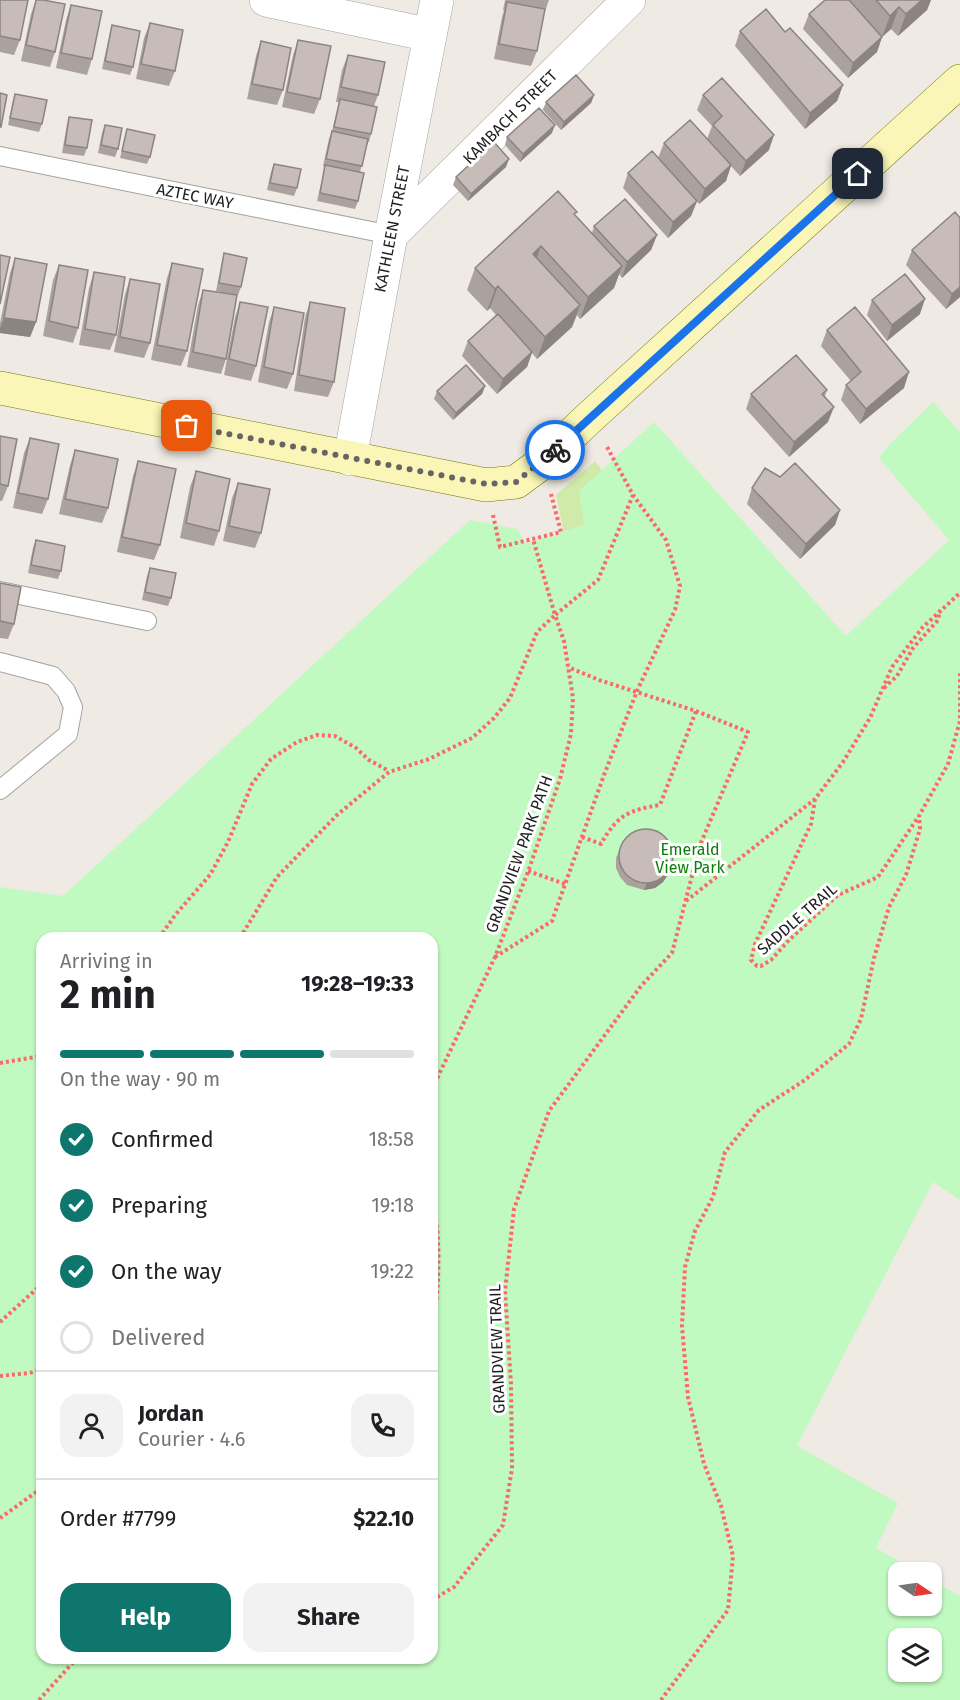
<!DOCTYPE html>
<meta charset="utf-8">
<style>
body{margin:0;font-family:"Fira Sans",sans-serif;background:#f2f2f2;color:#202124;height:100vh;display:flex;flex-direction:column;font-size:22px;white-space:nowrap}
*{box-sizing:border-box;margin:0}
p{font-size:20px;color:#757577}
.icon{flex:none;width:33px;height:33px;fill:none;stroke:currentColor;stroke-width:2;stroke-linecap:round;stroke-linejoin:round}
.map{position:relative;flex:1;overflow:hidden}
.drawer{position:absolute;left:36px;top:932px;width:402px;height:732px;display:flex;flex-direction:column;background:#fff;border-radius:18px;box-shadow:0 2px 4px #0004}
.drawer>*{flex:none}
.needle{width:39px;rotate:103deg}
.controls{position:absolute;left:888px;top:1562px;display:grid;gap:12px}
.controls a{display:grid;place-items:center;width:54px;height:54px;border-radius:12px;background:#fff;box-shadow:0 2px 4px #0004;font-size:30px}
.pin{position:absolute;display:grid;place-items:center;width:51px;height:51px;color:#fff;margin:-26px;border-radius:12px;box-shadow:0 3px 9px #0006}
.courier{position:absolute;display:grid;place-items:center;width:60px;height:60px;margin:-30px;border:4px solid #1a73e8;border-radius:50%;background:#fff;color:#222;box-shadow:0 2px 8px #0007}
.head em{font-style:normal;font-weight:700}
.head div{display:flex;flex-direction:column-reverse}
.head{display:flex;align-items:center;justify-content:space-between;height:102px;padding:0 24px}
h1{font-size:39px;font-weight:700;line-height:45px}
.bar{display:grid;grid-template-columns:repeat(4,1fr);gap:9px 6px;align-content:center;height:72px;padding:0 24px}
.bar i{height:8px;border-radius:4px;background:#e0e0e0}
.bar .on{background:#0f766e}
.bar p{grid-column:span 4}
.line{display:flex;align-items:center;gap:15px;padding:0 24px;border-top:2px solid #e0e0e0}
.line div{flex:1}
.round{display:grid;place-items:center;flex:none;width:63px;height:63px;border-radius:18px;background:#f2f2f2}
ol{padding:0 24px;list-style:none}
li{display:flex;align-items:center;gap:18px;height:66px}
li p{margin-inline-start:auto}
li .icon{padding:6px;border-radius:50%;background:#0f766e;color:#fff;stroke-width:4}
li:last-child{color:#757577}
li i{width:33px;height:33px;border:3px solid #e0e0e0;border-radius:50%}
.primary-button{display:flex;gap:12px;margin-top:auto;padding:12px 24px}
.primary-button a{flex:1;height:69px;border-radius:18px;background:#0f766e;color:#fff;font-size:24px;font-weight:700;line-height:69px;text-align:center}
.primary-button a+a{background:#f2f2f2;color:#202124}
.map>svg:first-child{display:block}
.grass{fill:#d0eaa9}
.park{fill:#c1fac0;fill-rule:evenodd}
.lines{fill:none;stroke-linecap:round;stroke-linejoin:round}
.lane-casing{stroke:#a2a2a2;stroke-width:20}
.street-casing{stroke:#a2a2a2;stroke-width:34}
.secondary-casing{stroke:#767604;stroke-width:34}
.path{stroke:#fb6969;stroke-width:4;stroke-dasharray:3 3;stroke-linecap:butt}
.lane{stroke:#fff;stroke-width:18}
.street{stroke:#fff;stroke-width:33}
.secondary{stroke:#faf6b7;stroke-width:33}
.wall{fill:#aba29d}
.shaded-wall{fill:#8b8480}
.building{fill:#c7bcb7;stroke:#8b8480;stroke-width:1.5}
.done{stroke:#676563;stroke-width:6;stroke-dasharray:0 10.8}
.route{stroke:#1a73e8;stroke-width:8}
.labels{text-anchor:middle;dominant-baseline:central;stroke-width:6;stroke-linejoin:round;paint-order:stroke}
.street-label{font-size:16px;fill:#1e1e1e;stroke:#fff}
.park-label{font-size:16px;fill:#0d7d0a;stroke:#fff}
</style>
<div class="map">
<svg width="960" height="1700" viewBox="0 0 960 1700">
<rect width="100%" height="100%" fill="#efeae4"/>
<path class="grass" d="M 595,461 L 607,477 L 607,521 L 564,534 L 556,495 Z"/>
<path class="park" d="M 933,402 L 960,432 L 960,1200 L 933,1182 L 797,1446 L 898,1503 L 876,1548 L 918,1572 L 898,1572 L 898,1605 L 932,1605 L 932,1580 L 960,1596 L 960,1700 L 0,1700 L 0,887 L 63,896 L 470,520 L 517,529 L 526,543 L 584,525 L 579,491 L 654,422 L 846,636 L 949,540 L 879,458 L 888,446 ZM 42,938 L 432,938 L 432,1658 L 42,1658 ZM 898,1638 L 932,1638 L 932,1671 L 898,1671 Z"/>
<g class="lines">
<defs>
<path id="lane" d="M 0,156 L 391,235
M 0,591 L 147,621
M 0,662 L 53,676 L 66,691 L 73,707 L 68,734 L 0,790"/>
<path id="street" d="M 266,0 L 430,35
M 391,235 L 629,0
M 350,459 L 391,235 L 437,0"/>
<path id="secondary" d="M 0,388 L 486,485 L 516,482 L 543,462 L 589,418 L 960,81"/>
</defs>
<use href="#lane" class="lane-casing"/>
<use href="#street" class="street-casing"/>
<use href="#secondary" class="secondary-casing"/>
<path class="path" d="M 493,515 L 500,547 L 561,532 L 551,494
M 884,688 L 897,676 L 913,648 L 938,620 L 940,610
M 815,799 L 811,824 L 755,944 L 751,960 L 757,966 L 761,966 L 771,960 L 789,940 L 838,895 L 878,877 L 919,816 L 948,764 L 960,721 L 960,672
M 582,837 L 601,844 C 617,815 629,810 660,805 L 696,711
M 528,871 L 565,884
M 686,901 L 815,799 L 843,762 L 870,718 L 892,667 L 923,627 L 960,593
M 159,938 L 176,914 L 210,875 L 228,842 L 252,784 L 271,759 L 297,742 L 317,735 L 335,736 L 356,748 L 369,760 L 389,771
M 240,938 L 277,877 L 337,815 L 389,772 L 429,759 L 472,738 L 494,718 L 510,698 L 537,632 L 555,615 L 533,539
M 495,957 L 552,921 L 604,775 L 637,691 L 675,610 L 680,586 L 666,540 L 633,495 L 606,445
M 0,1063 L 42,1056
M 432,1089 L 495,957 L 529,869 L 560,779 L 571,734 L 573,698 L 564,641 L 555,615 L 598,580 L 633,495
M 432,1195 C 442,1241 439,1290 432,1336
M 0,1322 L 42,1284
M 0,1376 L 29,1373 L 42,1370
M 0,1518 L 42,1488
M 432,1600 L 454,1587 L 503,1525 L 512,1468 L 511,1384 L 505,1291 L 514,1209 L 549,1111 L 641,986 L 672,953 L 700,845 L 748,732 L 696,711 L 599,680 L 568,667
M 39,1700 L 77,1658
M 661,1700 L 728,1610 L 733,1556 L 721,1506 L 704,1464 L 688,1397 L 682,1326 L 685,1267 L 695,1231 L 713,1197 L 725,1152 L 759,1110 L 805,1080 L 849,1044 L 861,1019 L 874,958 L 889,907 L 906,875 L 920,829 L 919,816"/>
<use href="#lane" class="lane"/>
<use href="#street" class="street"/>
<use href="#secondary" class="secondary"/>
</g>
<path class="wall" d="M 0,0 L 20,40 L 14,55 L 0,52 Z
M 36,0 L 55,52 L 50,67 L 21,61 L 31,14 Z
M 505,0 L 549,0 L 543,17 L 537,51 L 531,66 L 494,59 L 502,17 L 504,10 L 503,10 Z
M 825,0 L 931,0 L 927,10 L 898,36 L 891,29 L 882,37 L 877,52 L 848,78 L 803,29 L 809,14 Z
M 71,5 L 92,59 L 87,75 L 56,68 L 66,20 Z
M 150,23 L 175,71 L 169,86 L 136,79 L 144,38 Z
M 112,25 L 133,67 L 130,75 L 102,69 L 110,33 Z
M 740,31 L 785,32 L 843,85 L 837,101 L 805,129 L 735,46 Z
M 298,40 L 320,99 L 314,114 L 282,107 L 293,55 Z
M 261,41 L 283,90 L 277,105 L 247,99 L 256,56 Z
M 348,55 L 378,95 L 374,106 L 371,134 L 369,142 L 368,142 L 360,172 L 358,201 L 355,209 L 317,201 L 325,167 L 323,166 L 329,139 L 332,131 L 339,102 L 336,102 L 342,70 Z
M 15,94 L 42,124 L 39,132 L 8,125 L 13,101 Z
M 594,95 L 591,103 L 561,130 L 543,110 L 546,102 Z
M 703,95 L 769,150 L 740,176 L 731,166 L 726,181 L 699,204 L 697,201 L 691,216 L 668,238 L 623,188 L 628,173 L 658,158 L 664,143 L 707,139 L 712,126 L 697,110 Z
M 69,117 L 87,148 L 84,156 L 62,153 L 67,124 Z
M 105,125 L 118,149 L 115,157 L 98,153 L 102,133 Z
M 127,129 L 150,157 L 147,164 L 120,158 Z
M 552,133 L 520,162 L 505,145 L 507,137 Z
M 274,164 L 297,188 L 294,196 L 267,190 L 271,172 Z
M 506,167 L 468,201 L 453,185 L 456,177 Z
M 575,215 L 592,233 L 594,226 L 657,235 L 651,250 L 622,278 L 619,274 L 614,288 L 580,319 L 577,315 L 572,327 L 537,359 L 532,353 L 527,367 L 497,394 L 462,356 L 468,341 L 496,315 L 490,308 L 487,311 L 467,290 L 475,268 Z
M 912,250 L 960,297 L 946,309 L 906,265 Z
M 224,253 L 241,287 L 238,295 L 216,291 L 222,261 Z
M 15,258 L 36,322 L 30,337 L 0,333 L 0,323 L 10,273 Z
M 172,263 L 187,351 L 181,366 L 151,360 L 167,278 Z
M 59,265 L 78,328 L 73,343 L 43,336 L 53,280 Z
M 94,272 L 116,335 L 110,350 L 79,345 L 89,288 Z
M 130,279 L 150,343 L 144,358 L 114,352 L 125,294 Z
M 203,290 L 226,359 L 221,374 L 187,367 L 198,305 Z
M 872,300 L 920,314 L 887,341 L 867,315 Z
M 240,302 L 256,366 L 251,381 L 224,375 L 235,317 Z
M 310,302 L 334,382 L 328,397 L 294,391 L 305,317 Z
M 274,307 L 293,374 L 287,389 L 258,382 L 269,322 Z
M 827,330 L 904,388 L 860,424 L 841,400 L 846,385 L 851,381 L 821,346 Z
M 485,386 L 482,394 L 453,420 L 434,399 L 437,391 Z
M 827,390 L 825,396 L 828,422 L 789,457 L 746,409 L 751,394 Z
M 0,436 L 8,486 L 2,501 L 0,501 Z
M 30,438 L 48,499 L 42,514 L 13,508 L 24,453 Z
M 75,450 L 108,508 L 102,523 L 59,514 L 70,465 Z
M 138,461 L 160,545 L 154,560 L 117,552 L 133,476 Z
M 196,471 L 219,531 L 214,546 L 180,538 L 190,487 Z
M 780,477 L 840,510 L 835,525 L 800,559 L 747,504 L 752,488 Z
M 238,483 L 261,533 L 255,548 L 223,541 L 232,498 Z
M 36,540 L 61,571 L 58,579 L 28,573 L 33,548 Z
M 150,568 L 171,598 L 168,606 L 142,600 L 147,576 Z
M 0,583 L 14,624 L 8,639 L 0,638 Z
M 623,842 L 669,873 L 663,882 L 655,888 L 644,890 L 627,885 L 620,877 L 616,868 L 616,858 Z"/>
<path class="shaded-wall" d="M 922,0 L 931,0 L 927,10 L 898,36 L 906,14 Z
M 899,7 L 891,29 L 882,37 L 877,52 L 848,78 L 853,63 L 882,37 L 890,16 Z
M 843,85 L 837,101 L 805,129 L 810,113 Z
M 594,95 L 591,103 L 561,130 L 564,122 Z
M 555,125 L 552,133 L 520,162 L 523,154 Z
M 774,135 L 769,150 L 740,176 L 746,161 Z
M 509,159 L 506,167 L 468,201 L 471,194 Z
M 731,165 L 726,181 L 699,204 L 705,189 Z
M 697,201 L 691,216 L 668,238 L 673,222 Z
M 657,235 L 651,250 L 622,278 L 627,262 Z
M 541,246 L 533,268 L 533,254 Z
M 622,266 L 614,288 L 580,319 L 588,297 Z
M 498,286 L 490,308 L 487,311 L 495,289 Z
M 960,287 L 960,297 L 946,309 L 952,294 Z
M 925,299 L 920,314 L 887,341 L 892,325 Z
M 580,305 L 572,327 L 537,359 L 545,337 Z
M 4,318 L 36,322 L 30,337 L 0,333 L 0,328 Z
M 532,352 L 527,367 L 497,394 L 503,379 Z
M 909,372 L 904,388 L 860,424 L 866,409 Z
M 485,386 L 482,394 L 453,420 L 456,413 Z
M 834,407 L 828,422 L 789,457 L 794,442 Z
M 840,510 L 835,525 L 800,559 L 806,544 Z
M 671,865 L 669,873 L 663,882 L 655,888 L 644,890 L 647,883 Z"/>
<path class="building" d="M 0,0 L 28,0 L 20,40 L 0,36 Z
M 36,0 L 43,0 L 65,4 L 55,52 L 26,45 Z
M 825,0 L 849,0 L 882,37 L 853,63 L 809,14 Z
M 876,0 L 922,0 L 906,14 L 899,7 L 890,16 Z
M 507,2 L 545,9 L 537,51 L 499,44 Z
M 71,5 L 102,11 L 92,59 L 61,53 Z
M 766,9 L 785,32 L 790,28 L 843,85 L 810,113 L 740,31 Z
M 150,23 L 183,30 L 175,71 L 141,64 Z
M 112,25 L 140,31 L 133,67 L 105,61 Z
M 298,40 L 331,46 L 320,99 L 287,92 Z
M 261,41 L 291,48 L 283,90 L 252,84 Z
M 348,55 L 385,62 L 378,95 L 341,87 Z
M 576,75 L 594,95 L 564,122 L 546,102 Z
M 722,78 L 774,135 L 746,161 L 713,125 L 722,116 L 703,95 Z
M 0,93 L 7,95 L 1,127 L 0,127 Z
M 15,94 L 47,100 L 42,124 L 10,118 Z
M 340,99 L 377,107 L 371,134 L 334,127 Z
M 539,108 L 555,125 L 523,154 L 507,137 Z
M 69,117 L 92,120 L 87,148 L 65,145 Z
M 690,120 L 731,165 L 705,189 L 664,143 Z
M 105,125 L 122,128 L 118,149 L 101,145 Z
M 127,129 L 155,135 L 150,157 L 122,151 Z
M 332,131 L 368,139 L 362,166 L 326,159 Z
M 494,142 L 509,159 L 471,194 L 456,177 Z
M 652,151 L 697,201 L 673,222 L 628,173 Z
M 274,164 L 301,169 L 297,188 L 270,183 Z
M 325,165 L 364,173 L 358,201 L 320,193 Z
M 558,191 L 577,212 L 574,214 L 622,266 L 588,297 L 541,246 L 533,254 L 580,305 L 545,337 L 498,286 L 495,289 L 475,268 Z
M 625,199 L 657,235 L 627,262 L 594,226 Z
M 955,212 L 960,218 L 960,287 L 952,294 L 912,250 Z
M 224,253 L 247,258 L 241,287 L 219,283 Z
M 0,255 L 10,257 L 0,304 Z
M 15,258 L 47,264 L 36,322 L 4,318 Z
M 172,263 L 203,269 L 187,351 L 157,345 Z
M 59,265 L 88,270 L 78,328 L 49,321 Z
M 94,272 L 125,277 L 116,335 L 85,329 Z
M 905,274 L 925,299 L 892,325 L 872,300 Z
M 130,279 L 160,284 L 150,343 L 120,337 Z
M 203,290 L 237,295 L 226,359 L 193,352 Z
M 240,302 L 268,307 L 256,366 L 229,359 Z
M 310,302 L 345,308 L 334,382 L 299,375 Z
M 274,307 L 304,313 L 293,374 L 264,367 Z
M 855,307 L 909,372 L 866,409 L 846,385 L 861,372 L 827,330 Z
M 498,314 L 532,352 L 503,379 L 468,341 Z
M 796,355 L 827,390 L 822,394 L 834,407 L 794,442 L 751,394 Z
M 466,365 L 485,386 L 456,413 L 437,391 Z
M 0,436 L 17,439 L 8,486 L 0,484 Z
M 30,438 L 59,444 L 48,499 L 18,493 Z
M 75,450 L 118,459 L 108,508 L 65,499 Z
M 138,461 L 176,469 L 160,545 L 122,537 Z
M 795,463 L 840,510 L 806,544 L 752,488 L 765,468 L 780,477 Z
M 196,471 L 230,479 L 219,531 L 186,523 Z
M 238,483 L 270,489 L 261,533 L 229,526 Z
M 36,540 L 65,546 L 61,571 L 31,565 Z
M 150,568 L 176,573 L 171,598 L 145,592 Z
M 0,583 L 21,587 L 14,624 L 0,621 Z
M619 856a27 27 0 1 1 54 0a27 27 0 1 1-54 0Z"/>
<g class="lines">
<path class="done" d="M 187,426 L 486,484 L 516,482 L 555,450"/>
<path class="route" d="M 555,450 L 858,174"/>
</g>
<g class="labels">
<g class="street-label">
<text transform="translate(510 117) rotate(-45)">KAMBACH STREET</text>
<text transform="translate(195 196) rotate(11)">AZTEC WAY</text>
<text transform="translate(392 229) rotate(-79)">KATHLEEN STREET</text>
<text transform="translate(519 854) rotate(-70)">GRANDVIEW PARK PATH</text>
<text transform="translate(797 919) rotate(-41)">SADDLE TRAIL</text>
<text transform="translate(497 1349) rotate(-92)">GRANDVIEW TRAIL</text>
</g>
<g class="park-label">
<text x="690" y="849">Emerald<tspan x="690" dy="18">View Park</tspan></text>
</g>
</g>
</svg>
<div class="controls">
<a><svg class="needle" viewBox="-14 -14 28 28"><path d="M0-13l5 13h-10z" fill="#e53935"/><path d="M0 13l5-13h-10z" fill="#757577"/></svg></a>
<a><svg class="icon" aria-label="layers" viewBox="0 0 24 24"><path d="M12 4l9 5-9 5-9-5zM3 14l9 5 9-5"/></svg></a>
</div>
<div class="pin" style="left:187px;top:426px;background:#ea580c"><svg class="icon" aria-label="bag" viewBox="0 0 24 24"><path d="M5 8h14l-1 12H6zM9 8a3 3 0 0 1 6 0"/></svg></div>
<div class="pin" style="left:858px;top:174px;background:#1f2937"><svg class="icon" aria-label="home" viewBox="0 0 24 24"><path d="M3 11l9-7 9 7M6 9v11h12V9"/></svg></div>
<div class="courier" style="left:555px;top:450px"><svg class="icon" aria-label="bike" viewBox="0 0 24 24"><circle cx="6" cy="16" r="4"/><circle cx="18" cy="16" r="4"/><path d="M6 16l4-8h5l3 8M10 8l3 8H6M13 5h3"/></svg></div>
<section class="drawer">
<div class="head"><div><h1>2 min</h1><p>Arriving in</p></div><em>19:28–19:33</em></div>
<div class="bar"><i class="on"></i><i class="on"></i><i class="on"></i><i></i><p>On the way · 90 m</p></div>
<ol>
<li><svg class="icon" aria-label="check" viewBox="0 0 24 24"><path d="M5 12l5 5 9-10"/></svg>Confirmed<p>18:58</p></li>
<li><svg class="icon" aria-label="check" viewBox="0 0 24 24"><path d="M5 12l5 5 9-10"/></svg>Preparing<p>19:18</p></li>
<li><svg class="icon" aria-label="check" viewBox="0 0 24 24"><path d="M5 12l5 5 9-10"/></svg>On the way<p>19:22</p></li>
<li><i></i>Delivered</li>
</ol>
<div class="line" style="height:108px"><a class="round"><svg class="icon" aria-label="person" viewBox="0 0 24 24"><circle cx="12" cy="8" r="4"/><path d="M4 21q1-7 8-7t8 7"/></svg></a><div><b>Jordan</b><p>Courier · 4.6</p></div><a class="round"><svg class="icon" aria-label="phone" viewBox="0 0 24 24"><path d="M5 4h4l2 5-3 2q2 4 5 5l2-3 5 2v4C11 20 4 13 5 4z"/></svg></a></div>
<div class="line" style="height:78px"><div>Order #7799</div><b>$22.10</b></div>
<div class="primary-button"><a>Help</a><a>Share</a></div>
</section>
</div>
